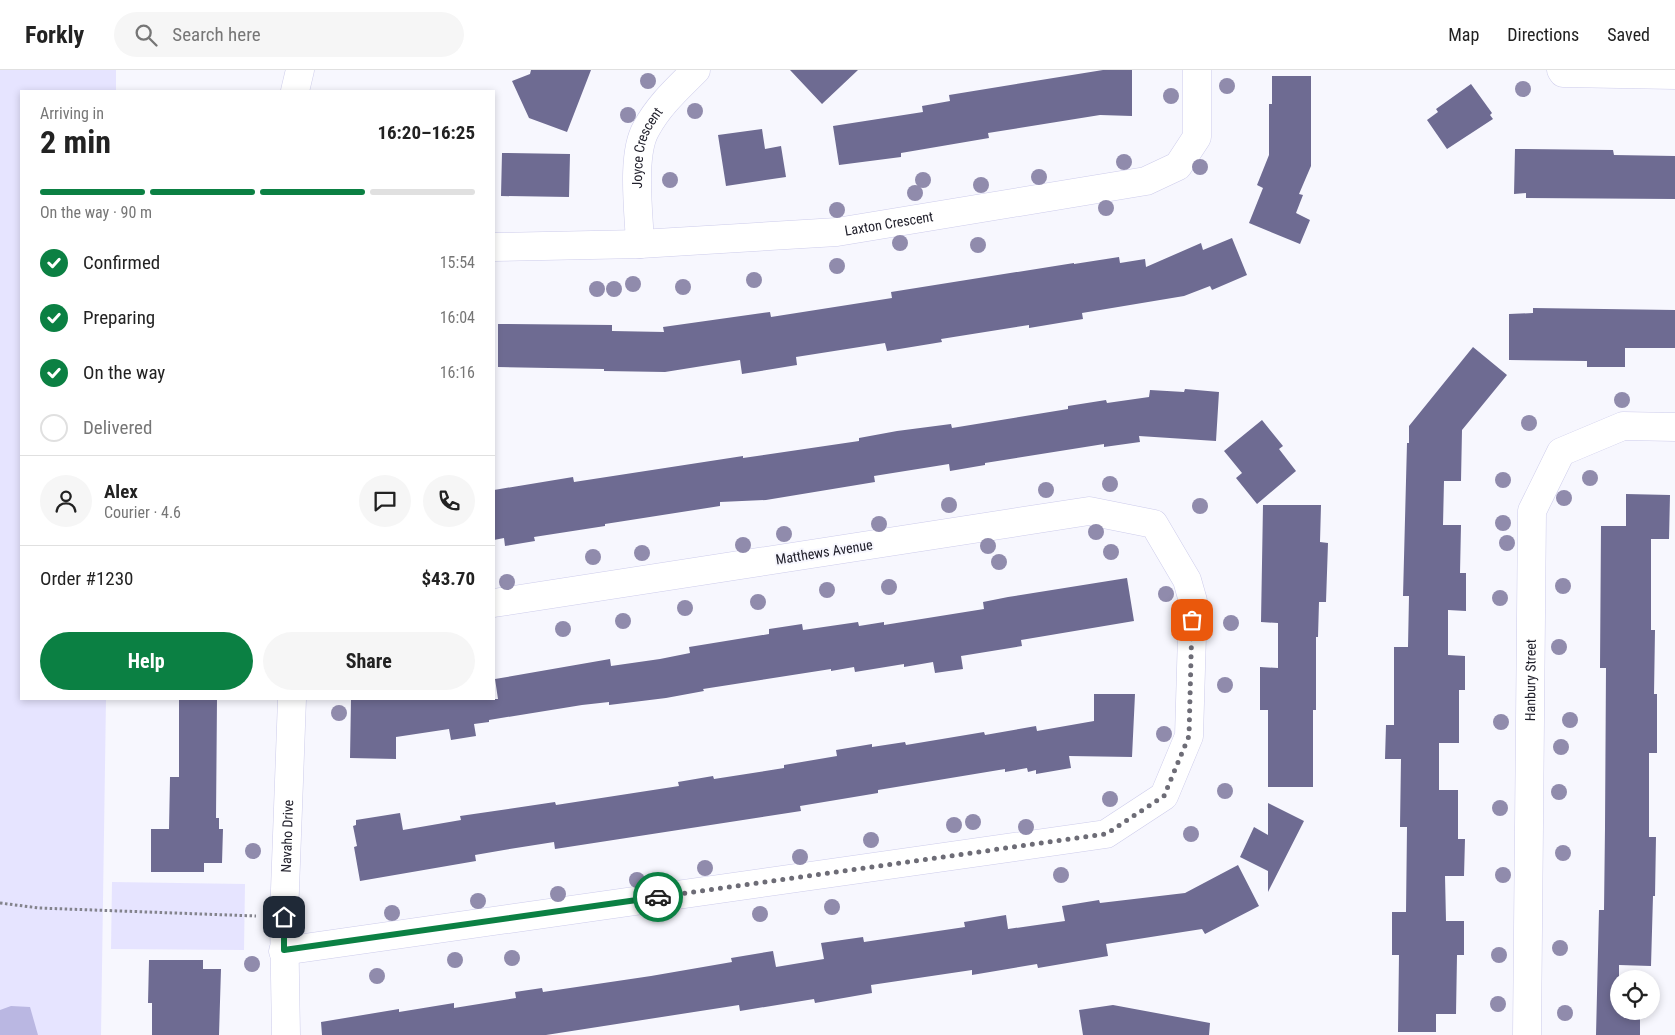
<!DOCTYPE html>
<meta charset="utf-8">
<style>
body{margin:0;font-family:"Roboto Condensed",sans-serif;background:#f6f6f6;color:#222;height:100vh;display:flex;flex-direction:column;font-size:19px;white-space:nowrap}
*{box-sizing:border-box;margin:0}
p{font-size:16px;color:#767676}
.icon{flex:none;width:28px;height:28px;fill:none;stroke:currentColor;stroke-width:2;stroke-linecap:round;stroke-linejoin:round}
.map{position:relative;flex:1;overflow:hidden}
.sheet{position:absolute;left:20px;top:20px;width:475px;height:610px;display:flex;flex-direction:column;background:#fff;border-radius:0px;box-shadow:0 2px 8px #0003}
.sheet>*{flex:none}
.buttons{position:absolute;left:1610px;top:900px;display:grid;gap:10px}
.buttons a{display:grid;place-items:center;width:50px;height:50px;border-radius:50%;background:#fff;box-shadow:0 2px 8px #0003;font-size:25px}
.pin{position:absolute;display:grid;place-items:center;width:42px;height:42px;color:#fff;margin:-21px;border-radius:10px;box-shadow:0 2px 8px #0006}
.courier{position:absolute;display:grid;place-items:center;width:50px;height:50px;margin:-25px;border:4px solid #0b8043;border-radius:50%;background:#fff;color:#222;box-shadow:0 1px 6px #0007}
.summary em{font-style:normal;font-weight:700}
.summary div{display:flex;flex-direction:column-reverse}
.summary{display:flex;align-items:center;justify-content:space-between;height:85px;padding:0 20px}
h1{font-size:32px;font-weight:700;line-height:38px}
.bar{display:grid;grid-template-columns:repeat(4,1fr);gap:8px 5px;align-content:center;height:60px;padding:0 20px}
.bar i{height:6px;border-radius:4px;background:#e0e0e0}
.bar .selected{background:#0b8043}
.bar p{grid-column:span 4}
.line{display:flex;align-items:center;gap:12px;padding:0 20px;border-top:1px solid #e0e0e0}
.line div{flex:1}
.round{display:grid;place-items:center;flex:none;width:52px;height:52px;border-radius:26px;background:#f6f6f6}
ol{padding:0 20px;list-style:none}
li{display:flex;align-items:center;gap:15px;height:55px}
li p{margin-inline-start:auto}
li .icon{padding:5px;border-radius:50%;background:#0b8043;color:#fff;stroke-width:4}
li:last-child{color:#767676}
li i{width:28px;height:28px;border:2px solid #e0e0e0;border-radius:50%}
.button{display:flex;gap:10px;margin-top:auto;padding:10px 20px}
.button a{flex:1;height:58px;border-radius:30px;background:#0b8043;color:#fff;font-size:20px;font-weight:700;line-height:58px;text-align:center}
.button a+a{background:#f6f6f6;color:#222}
header{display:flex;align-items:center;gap:30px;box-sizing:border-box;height:70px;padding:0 25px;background:#fff;border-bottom:1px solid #e0e0e0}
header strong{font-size:24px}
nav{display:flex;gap:28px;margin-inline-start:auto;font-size:18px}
.search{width:350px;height:45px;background:#f6f6f6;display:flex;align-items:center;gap:12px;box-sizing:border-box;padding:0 18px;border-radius:28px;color:#767676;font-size:19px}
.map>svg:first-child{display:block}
.green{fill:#e6e4ff}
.forest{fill:#bab7e2}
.building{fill:#6e6b92}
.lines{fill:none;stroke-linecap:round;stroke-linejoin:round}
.street-casing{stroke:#cdcceb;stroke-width:29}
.secondary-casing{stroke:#cdcceb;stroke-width:29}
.path{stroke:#83838c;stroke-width:3;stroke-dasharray:2.5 2.5;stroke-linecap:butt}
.street{stroke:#fff;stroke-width:28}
.secondary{stroke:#fff;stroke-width:28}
.tree{fill:#908bac}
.done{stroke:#6d6c76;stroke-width:5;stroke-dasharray:0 9}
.route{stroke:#0b8043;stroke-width:6}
.labels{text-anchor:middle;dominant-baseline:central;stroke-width:4;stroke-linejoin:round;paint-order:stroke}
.street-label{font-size:14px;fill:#22212c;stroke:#f7f7fe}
</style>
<header>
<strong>Forkly</strong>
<div class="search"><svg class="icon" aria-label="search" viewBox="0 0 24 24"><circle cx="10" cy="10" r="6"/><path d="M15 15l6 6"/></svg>Search here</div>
<nav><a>Map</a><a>Directions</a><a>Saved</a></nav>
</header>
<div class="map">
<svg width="1675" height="965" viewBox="0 0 1675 965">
<rect width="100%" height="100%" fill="#f7f7fe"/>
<path class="green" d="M 0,0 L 116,0 L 116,21 L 21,21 L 21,629 L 106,629 L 101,965 L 0,965 Z
M 112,812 L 245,814 L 244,880 L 111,879 Z"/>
<path class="forest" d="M 11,936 L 30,937 L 38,965 L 0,965 L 0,940 Z"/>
<path class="building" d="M 531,0 L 591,0 L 567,62 L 529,48 L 512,11 L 530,4 Z
M 790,0 L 858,0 L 822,34 Z
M 1103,0 L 1132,0 L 1132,46 L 1100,45 L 988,63 L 989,68 L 901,83 L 901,87 L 839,95 L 833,56 L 923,42 L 922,36 L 950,31 L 949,25 Z
M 1272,6 L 1311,6 L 1311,96 L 1299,124 L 1303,125 L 1296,143 L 1310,150 L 1300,174 L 1249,153 L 1263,118 L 1257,115 L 1269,85 L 1269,34 L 1272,34 Z
M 1471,14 L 1492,43 L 1490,45 L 1493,49 L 1447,79 L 1427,50 L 1438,42 L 1436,39 Z
M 762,59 L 765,79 L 781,76 L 786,107 L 726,116 L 718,65 Z
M 1515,79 L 1613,80 L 1614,85 L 1675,86 L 1675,129 L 1526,128 L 1526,123 L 1514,124 Z
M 502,83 L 570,84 L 569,127 L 501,126 Z
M 1232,168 L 1247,205 L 1212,220 L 1210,216 L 1184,226 L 1082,243 L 1083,249 L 1029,258 L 1029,255 L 941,269 L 942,272 L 887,281 L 885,273 L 796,287 L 797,295 L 742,304 L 740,290 L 665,302 L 604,301 L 604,299 L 498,297 L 498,254 L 612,255 L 612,261 L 664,262 L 663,257 L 770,242 L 771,247 L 892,228 L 891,222 L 1074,193 L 1074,194 L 1119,187 L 1120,193 L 1145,189 L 1146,197 L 1201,173 L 1203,180 Z
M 1533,238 L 1675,240 L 1675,278 L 1625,278 L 1625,297 L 1587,297 L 1587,291 L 1509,290 L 1509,244 L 1533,243 Z
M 1473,277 L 1507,305 L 1462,360 L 1461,411 L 1444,411 L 1443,455 L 1461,455 L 1460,503 L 1466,503 L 1466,541 L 1448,540 L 1448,585 L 1465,586 L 1465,620 L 1459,620 L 1459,673 L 1439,673 L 1439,720 L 1458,720 L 1458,769 L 1465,769 L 1464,806 L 1445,806 L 1446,851 L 1464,851 L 1464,885 L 1457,885 L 1456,944 L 1436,944 L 1436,962 L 1398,962 L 1399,885 L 1392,885 L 1392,842 L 1406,842 L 1407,757 L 1400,757 L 1401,689 L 1385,689 L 1386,655 L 1394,655 L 1394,577 L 1408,577 L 1409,526 L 1403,526 L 1407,373 L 1409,373 L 1409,356 Z
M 1185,319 L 1219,322 L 1216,371 L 1139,366 L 1140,372 L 1104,377 L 1104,374 L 985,393 L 985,395 L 950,401 L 949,394 L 874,406 L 875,412 L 766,430 L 720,432 L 720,436 L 605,454 L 605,456 L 534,467 L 535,471 L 505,476 L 504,468 L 494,470 L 494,420 L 573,407 L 574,412 L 743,386 L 743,388 L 859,371 L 859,368 L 897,361 L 951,354 L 952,358 L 1068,339 L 1068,336 L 1106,330 L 1107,333 L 1149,327 L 1150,320 L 1184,322 Z
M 1262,350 L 1283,376 L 1279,379 L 1296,401 L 1257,434 L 1236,408 L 1242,403 L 1224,381 Z
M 1626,424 L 1670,425 L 1669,469 L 1651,469 L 1651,560 L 1655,560 L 1654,624 L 1657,624 L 1657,683 L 1649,683 L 1649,767 L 1656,767 L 1655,826 L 1653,826 L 1651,896 L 1619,895 L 1619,941 L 1640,941 L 1640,965 L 1596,965 L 1599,840 L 1604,840 L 1605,758 L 1606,598 L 1600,598 L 1601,456 L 1626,456 Z
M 1263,435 L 1321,435 L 1320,472 L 1328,473 L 1326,532 L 1319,532 L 1318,567 L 1316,567 L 1316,640 L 1313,640 L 1313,717 L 1268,717 L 1268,640 L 1260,640 L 1260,597 L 1278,598 L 1278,553 L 1261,552 Z
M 1127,508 L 1134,551 L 1021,570 L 1022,576 L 961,586 L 963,599 L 935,603 L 933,592 L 904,597 L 904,594 L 855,602 L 854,597 L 831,601 L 831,599 L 703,619 L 704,621 L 666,628 L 609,635 L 609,632 L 582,635 L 489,650 L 489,652 L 474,654 L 476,666 L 451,670 L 449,659 L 396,667 L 396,689 L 350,688 L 351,629 L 498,629 L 495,609 L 610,589 L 611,596 L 660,589 L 690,583 L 689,577 L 769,564 L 769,559 L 802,554 L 803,560 L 858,552 L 859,556 L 884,552 L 884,555 L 984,539 L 983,532 L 1008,527 Z
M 1094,624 L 1135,624 L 1132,687 L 1069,686 L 1071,698 L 1036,704 L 1036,700 L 1028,702 L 1027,698 L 1005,702 L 1005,699 L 878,720 L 878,723 L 800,736 L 801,741 L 555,779 L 554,772 L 504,780 L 475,785 L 476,791 L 360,811 L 354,777 L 357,776 L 353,756 L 356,755 L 356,750 L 400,743 L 403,760 L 461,750 L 460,746 L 555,732 L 556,735 L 679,716 L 678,712 L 713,706 L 714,709 L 784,698 L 784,695 L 837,686 L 836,680 L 872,674 L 872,677 L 905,672 L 906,675 L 984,662 L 985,665 L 1036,656 L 1037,661 L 1094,651 Z
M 179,629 L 217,629 L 216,748 L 219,748 L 219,759 L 223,759 L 222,793 L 204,793 L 204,802 L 151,802 L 151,759 L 169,759 L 170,707 L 179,707 Z
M 1268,733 L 1304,751 L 1268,822 L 1268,801 L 1240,787 L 1254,757 L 1268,765 Z
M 1238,795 L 1259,836 L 1205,864 L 1202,859 L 1106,874 L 1108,886 L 1038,898 L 1037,894 L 972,905 L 972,900 L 871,915 L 872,923 L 815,933 L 814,929 L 740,941 L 739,935 L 546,965 L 322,965 L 321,952 L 399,939 L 399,942 L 454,933 L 454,938 L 516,928 L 515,922 L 542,918 L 543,922 L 651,906 L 732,892 L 731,888 L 773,881 L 776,897 L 824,889 L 821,873 L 863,867 L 864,872 L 965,857 L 964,852 L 1006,845 L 1008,859 L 1065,851 L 1062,836 L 1099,830 L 1100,833 L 1185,823 Z
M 149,890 L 203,890 L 203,899 L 221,899 L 219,965 L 152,965 L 152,933 L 148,933 Z
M 1113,935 L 1210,953 L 1209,965 L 1083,965 L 1079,940 Z"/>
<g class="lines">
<defs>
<g id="street">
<path d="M 1561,0 L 1563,3 L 1675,5"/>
<path id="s1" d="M 640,174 C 639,144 631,85 646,59 C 659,35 678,18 696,0"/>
<path id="s2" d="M 494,177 L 640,174 L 837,162 L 1146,111 L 1178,96 L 1197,67 L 1197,0"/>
<path d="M 283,881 L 1106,764 L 1164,726 L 1189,666 L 1193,531 L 1187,510 L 1154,454 L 1089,441 L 494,533"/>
<path id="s3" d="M 1527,965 L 1532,441 L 1561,382 L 1623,356 L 1675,357"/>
</g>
<g id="secondary">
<path d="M 295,21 L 300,0"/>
<path id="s4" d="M 286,965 L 284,847 L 292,629"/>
</g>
</defs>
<use href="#street" class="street-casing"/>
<use href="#secondary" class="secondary-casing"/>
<path class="path" d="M 0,833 L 39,838 L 256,846"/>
<use href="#street" class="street"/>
<use href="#secondary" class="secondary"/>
</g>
<g class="tree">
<circle cx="648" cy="11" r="8"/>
<circle cx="1227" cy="16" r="8"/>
<circle cx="1523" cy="19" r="8"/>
<circle cx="1171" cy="26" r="8"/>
<circle cx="695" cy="41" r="8"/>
<circle cx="628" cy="45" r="8"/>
<circle cx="1124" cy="92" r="8"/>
<circle cx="1200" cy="97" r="8"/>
<circle cx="1039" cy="107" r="8"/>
<circle cx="670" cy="110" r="8"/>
<circle cx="923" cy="110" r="8"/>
<circle cx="981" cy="115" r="8"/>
<circle cx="915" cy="123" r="8"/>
<circle cx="1106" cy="138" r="8"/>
<circle cx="837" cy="140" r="8"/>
<circle cx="900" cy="173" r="8"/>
<circle cx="978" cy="175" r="8"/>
<circle cx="837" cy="196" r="8"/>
<circle cx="754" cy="210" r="8"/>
<circle cx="633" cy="214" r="8"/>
<circle cx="683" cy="217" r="8"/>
<circle cx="597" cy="219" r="8"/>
<circle cx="614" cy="219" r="8"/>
<circle cx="1622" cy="330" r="8"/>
<circle cx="1529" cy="353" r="8"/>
<circle cx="1590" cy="408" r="8"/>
<circle cx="1503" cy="410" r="8"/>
<circle cx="1110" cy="414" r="8"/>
<circle cx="1046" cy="420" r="8"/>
<circle cx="1564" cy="428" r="8"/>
<circle cx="949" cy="435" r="8"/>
<circle cx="1200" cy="436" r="8"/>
<circle cx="1503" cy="453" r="8"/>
<circle cx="879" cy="454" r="8"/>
<circle cx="1096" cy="462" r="8"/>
<circle cx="784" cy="464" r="8"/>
<circle cx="1507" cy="473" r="8"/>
<circle cx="743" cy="475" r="8"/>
<circle cx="988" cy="476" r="8"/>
<circle cx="1111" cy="482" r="8"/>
<circle cx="642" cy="483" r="8"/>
<circle cx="593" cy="487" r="8"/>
<circle cx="999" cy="492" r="8"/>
<circle cx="507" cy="512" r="8"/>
<circle cx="1563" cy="516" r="8"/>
<circle cx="889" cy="517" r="8"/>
<circle cx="827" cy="520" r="8"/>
<circle cx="1166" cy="524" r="8"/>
<circle cx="1500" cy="528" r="8"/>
<circle cx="758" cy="532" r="8"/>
<circle cx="685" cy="538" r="8"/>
<circle cx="623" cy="551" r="8"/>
<circle cx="1231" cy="553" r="8"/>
<circle cx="563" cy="559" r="8"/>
<circle cx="1559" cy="577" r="8"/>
<circle cx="1225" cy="615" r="8"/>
<circle cx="339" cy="643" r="8"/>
<circle cx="1570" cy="650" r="8"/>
<circle cx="1501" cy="652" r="8"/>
<circle cx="1164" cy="664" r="8"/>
<circle cx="1561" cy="677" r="8"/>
<circle cx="1225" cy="721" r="8"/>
<circle cx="1559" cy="722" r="8"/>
<circle cx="1110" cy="729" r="8"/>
<circle cx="1500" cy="738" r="8"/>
<circle cx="973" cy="752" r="8"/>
<circle cx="954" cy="755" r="8"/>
<circle cx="1026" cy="757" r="8"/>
<circle cx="1191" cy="764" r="8"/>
<circle cx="871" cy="770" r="8"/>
<circle cx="253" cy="781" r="8"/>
<circle cx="1563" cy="783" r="8"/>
<circle cx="800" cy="787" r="8"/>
<circle cx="705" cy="798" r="8"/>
<circle cx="1061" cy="805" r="8"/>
<circle cx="1503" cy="805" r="8"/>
<circle cx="637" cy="810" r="8"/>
<circle cx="558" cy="824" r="8"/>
<circle cx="478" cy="831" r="8"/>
<circle cx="832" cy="837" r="8"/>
<circle cx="392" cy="843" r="8"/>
<circle cx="760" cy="844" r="8"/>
<circle cx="1560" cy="878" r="8"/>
<circle cx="1499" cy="885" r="8"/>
<circle cx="512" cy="888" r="8"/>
<circle cx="455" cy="890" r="8"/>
<circle cx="252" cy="894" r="8"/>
<circle cx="377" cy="906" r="8"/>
<circle cx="1498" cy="934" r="8"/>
<circle cx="1565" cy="943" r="8"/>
</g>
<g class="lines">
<path class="done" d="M 658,827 L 1106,764 L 1164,726 L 1189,666 L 1192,550"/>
<path class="route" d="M 284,847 L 284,880 L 658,827"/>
</g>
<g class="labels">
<g class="street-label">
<text stroke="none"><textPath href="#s1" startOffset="98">Joyce Crescent</textPath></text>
<text stroke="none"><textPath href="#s2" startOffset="396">Laxton Crescent</textPath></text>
<text transform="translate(824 482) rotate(-9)">Matthews Avenue</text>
<text stroke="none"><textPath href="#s3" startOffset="355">Hanbury Street</textPath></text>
<text stroke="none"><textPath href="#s4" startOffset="199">Navaho Drive</textPath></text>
</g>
</g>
</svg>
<div class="buttons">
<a><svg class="icon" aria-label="locate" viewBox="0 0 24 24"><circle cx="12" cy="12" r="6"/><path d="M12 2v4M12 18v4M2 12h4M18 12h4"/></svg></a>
</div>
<div class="pin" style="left:1192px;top:550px;background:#ea580c"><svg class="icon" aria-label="bag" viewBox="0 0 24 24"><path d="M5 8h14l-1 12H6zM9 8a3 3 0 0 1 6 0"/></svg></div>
<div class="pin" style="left:284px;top:847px;background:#1f2937"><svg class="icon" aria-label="home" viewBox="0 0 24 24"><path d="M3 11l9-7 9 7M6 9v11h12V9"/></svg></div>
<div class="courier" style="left:658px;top:827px"><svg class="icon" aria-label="car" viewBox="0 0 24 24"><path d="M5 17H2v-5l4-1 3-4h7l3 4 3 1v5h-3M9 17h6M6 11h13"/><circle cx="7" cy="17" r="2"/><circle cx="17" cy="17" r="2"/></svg></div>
<section class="sheet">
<div class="summary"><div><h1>2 min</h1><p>Arriving in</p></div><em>16:20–16:25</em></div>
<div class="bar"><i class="selected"></i><i class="selected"></i><i class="selected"></i><i></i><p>On the way · 90 m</p></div>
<ol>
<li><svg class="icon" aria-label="check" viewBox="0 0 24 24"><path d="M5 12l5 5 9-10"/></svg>Confirmed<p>15:54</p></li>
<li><svg class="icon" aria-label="check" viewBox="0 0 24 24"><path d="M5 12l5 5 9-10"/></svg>Preparing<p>16:04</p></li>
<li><svg class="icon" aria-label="check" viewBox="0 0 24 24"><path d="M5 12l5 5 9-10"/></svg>On the way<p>16:16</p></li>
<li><i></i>Delivered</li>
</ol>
<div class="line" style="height:90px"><a class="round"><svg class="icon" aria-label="person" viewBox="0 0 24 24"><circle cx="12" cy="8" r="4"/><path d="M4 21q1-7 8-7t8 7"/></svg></a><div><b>Alex</b><p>Courier · 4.6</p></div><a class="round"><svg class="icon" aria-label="chat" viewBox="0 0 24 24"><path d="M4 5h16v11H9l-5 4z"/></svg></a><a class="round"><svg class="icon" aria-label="phone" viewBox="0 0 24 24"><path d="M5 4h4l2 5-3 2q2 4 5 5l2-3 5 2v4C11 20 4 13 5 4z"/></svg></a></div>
<div class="line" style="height:65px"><div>Order #1230</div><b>$43.70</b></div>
<div class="button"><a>Help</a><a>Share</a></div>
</section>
</div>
